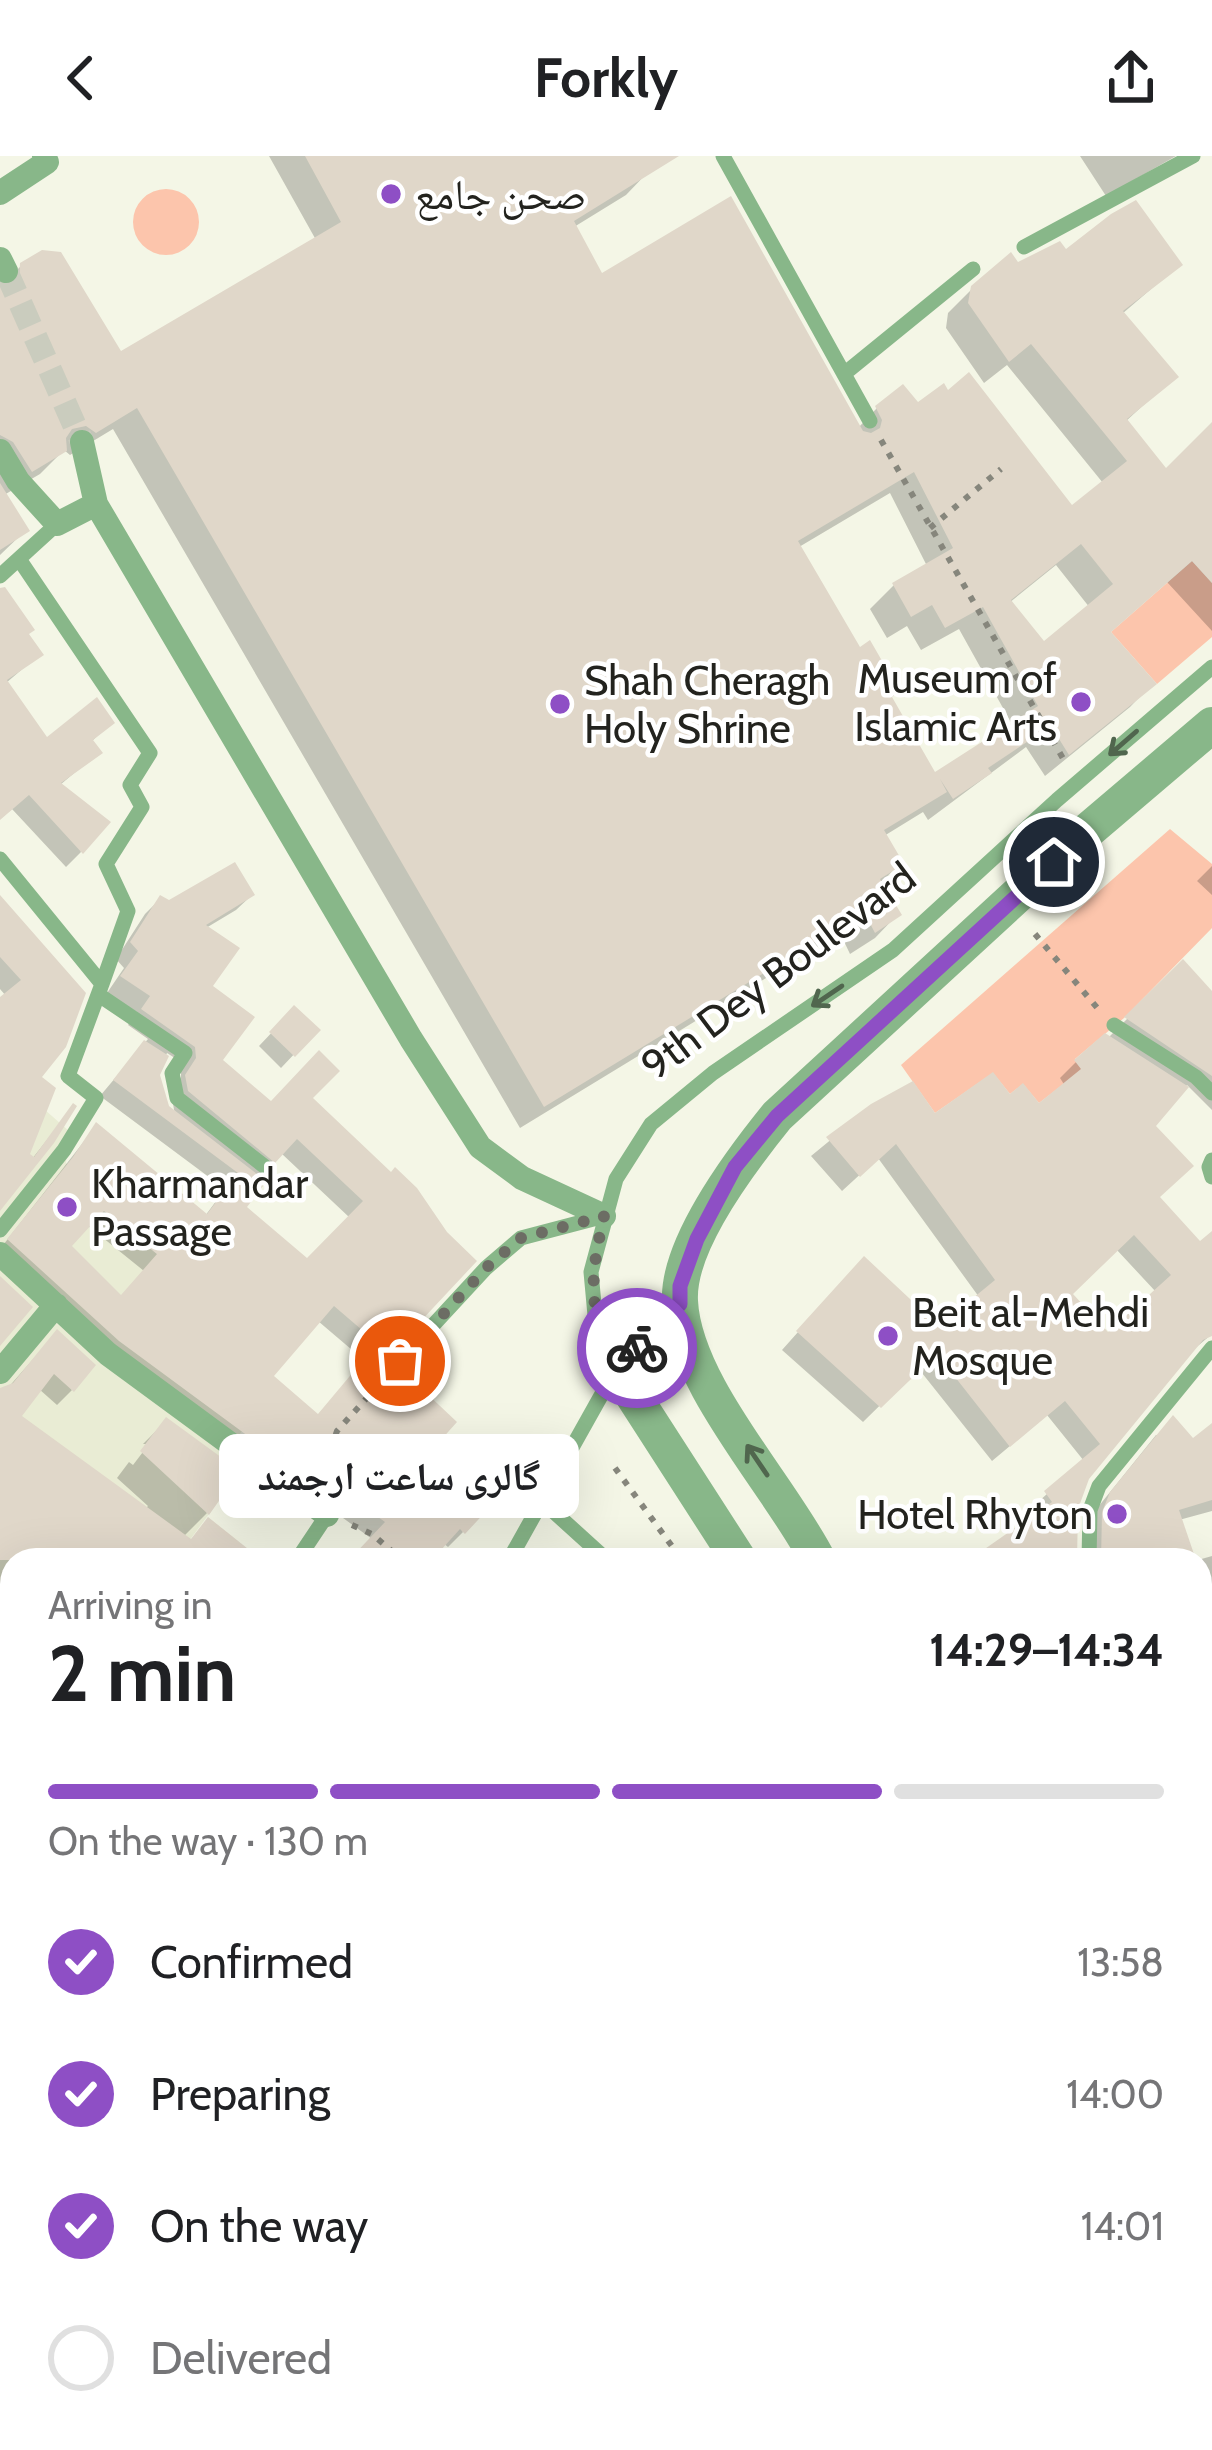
<!DOCTYPE html>
<meta charset="utf-8">
<style>
body{margin:0;font-family:Cabin,"Noto Naskh Arabic",sans-serif;background:#f6f6f6;color:#202124;height:100vh;display:flex;flex-direction:column;font-size:45px;white-space:nowrap}
*{box-sizing:border-box;margin:0}
p{font-size:39px;color:#757577}
.icon{flex:none;width:66px;height:66px;fill:none;stroke:currentColor;stroke-width:2;stroke-linecap:round;stroke-linejoin:round}
.map{position:relative;flex:1;overflow:hidden}
.panel{position:absolute;left:0px;top:1392px;width:1212px;height:903px;display:flex;flex-direction:column;background:#fff;border-radius:36px 36px 0 0;box-shadow:0 12px 48px #0002}
.panel>*{flex:none}
.pin{position:absolute;display:grid;place-items:center;width:102px;height:102px;color:#fff;margin:-51px;border:6px solid #fff;border-radius:50%;box-shadow:0 3px 12px #0007}
.courier{position:absolute;display:grid;place-items:center;width:120px;height:120px;margin:-60px;border:9px solid #8e4fc5;border-radius:50%;background:#fff;color:#222;box-shadow:0 3px 15px #0007}
.bubble{position:absolute;height:84px;border-radius:18px;background:#fff;box-shadow:0 12px 48px #0002;font-size:39px;font-weight:700;line-height:84px;text-align:center}
.overview em{font-style:normal;font-weight:700}
.overview div{display:flex;flex-direction:column-reverse}
.overview{display:flex;align-items:center;justify-content:space-between;height:204px;padding:0 48px}
h1{font-size:78px;font-weight:700;line-height:90px}
.bar{display:grid;grid-template-columns:repeat(4,1fr);gap:18px 12px;align-content:center;height:144px;padding:0 48px}
.bar i{height:15px;border-radius:9px;background:#e0e0e0}
.bar .selected{background:#8e4fc5}
.bar p{grid-column:span 4}
ol{padding:0 48px;list-style:none}
li{display:flex;align-items:center;gap:36px;height:132px}
li p{margin-inline-start:auto}
li .icon{padding:12px;border-radius:50%;background:#8e4fc5;color:#fff;stroke-width:4}
li:last-child{color:#757577}
li i{width:66px;height:66px;border:6px solid #e0e0e0;border-radius:50%}
header{display:flex;justify-content:space-between;align-items:center;height:156px;padding:0 48px;background:#fff;font-size:54px;font-weight:700}
.map>svg:first-child{display:block}
.built{fill:#e9ecd4}
.green{fill:#fcc5ac}
.shadow{fill:#0003;fill-rule:evenodd}
.building{fill:#e0d7c9;fill-rule:evenodd}
.lines{fill:none;stroke-linecap:round;stroke-linejoin:round}
.pedestrian-tunnel{stroke:#caccbe;stroke-width:24;stroke-dasharray:24 12;stroke-linecap:butt}
.path{stroke:#86867c;stroke-width:6;stroke-dasharray:6 9;stroke-linecap:butt}
.service{stroke:#88b789;stroke-width:15}
.pedestrian{stroke:#88b789;stroke-width:24}
.tertiary{stroke:#88b789;stroke-width:36}
.oneway{stroke:#50664e}
.done{stroke:#6c6d64;stroke-width:12;stroke-dasharray:0 21.6}
.route{stroke:#8e4fc5;stroke-width:15}
.poi-dot{fill:#8e4fc5;stroke:#fff;stroke-width:4.5}
.labels{text-anchor:middle;dominant-baseline:central;stroke-width:9;stroke-linejoin:round;paint-order:stroke}
.poi-label{font-size:42px;fill:#23231e;stroke:#fff;text-anchor:start}
.street-label{font-size:42px;fill:#23231e;stroke:#fff}
</style>
<header><svg class="icon" aria-label="back" viewBox="0 0 24 24"><path d="M15 5l-7 7 7 7"/></svg>Forkly<svg class="icon" aria-label="share" viewBox="0 0 24 24"><path d="M12 15V3M7 8l5-5 5 5M5 13v7h14v-7"/></svg></header>
<div class="map">
<svg width="1212" height="2294" viewBox="0 0 1212 2294">
<rect width="100%" height="100%" fill="#f4f6e6"/>
<path class="built" d="M 28,939 L 69,975 L 66,1007 L 111,1046 L 104,1056 L 167,1106 L 268,1245 L 238,1280 L 251,1291 L 237,1320 L 175,1404 L 12,1404 L 12,1519 L 0,1532 L 0,961 Z"/>
<path class="green" d="M133 66a33 33 0 1 1 66 0a33 33 0 1 1-66 0Z
M 1192,405 L 1212,427 L 1212,481 L 1157,528 L 1111,476 Z
M 1170,673 L 1212,708 L 1212,772 L 1124,862 L 1075,903 L 1082,914 L 1039,947 L 1023,928 L 1010,938 L 993,917 L 935,957 L 901,909 Z"/>
<path class="shadow" d="M 269,0 L 642,0 L 649,15 L 626,39 L 574,71 L 600,122 L 858,272 L 877,252 L 917,250 L 1071,353 L 1103,327 L 1007,209 L 984,227 L 946,172 L 948,157 L 973,132 L 1018,110 L 1065,97 L 1179,109 L 1122,158 L 1174,221 L 1125,266 L 1166,317 L 1212,270 L 1212,475 L 1167,426 L 1109,477 L 1153,527 L 1130,551 L 1045,620 L 1026,591 L 928,664 L 923,656 L 884,680 L 900,707 L 880,728 L 898,758 L 875,782 L 850,798 L 840,777 L 520,972 L 113,273 L 70,299 L 64,294 L 40,318 L 4,339 L 26,374 L 0,399 L 0,131 L 22,109 L 120,199 L 316,84 ZM 890,337 L 927,410 L 894,429 L 870,453 L 887,482 L 907,470 L 921,494 L 959,473 L 1013,570 L 934,620 L 799,391 ZM 1056,409 L 1090,452 L 1044,490 L 1009,447 Z
M 1080,0 L 1176,0 L 1106,40 Z
M 0,456 L 26,478 L 40,498 L 6,527 L 47,585 L 111,567 L 91,586 L 99,596 L 60,629 L 81,696 L 66,711 L 12,653 L 0,663 Z
M 1212,710 L 1212,739 L 1197,725 Z
M 252,739 L 236,754 L 206,772 L 218,905 L 270,949 L 309,942 L 472,1105 L 383,1201 L 418,1305 L 463,1376 L 448,1391 L 443,1387 L 427,1404 L 352,1404 L 372,1383 L 292,1325 L 284,1333 L 0,1093 L 96,970 L 205,1060 L 225,1033 L 100,940 L 148,883 L 128,869 L 137,856 L 107,837 L 124,812 L 116,803 L 145,758 L 161,742 L 169,748 ZM 167,897 L 181,906 L 181,921 L 171,937 L 175,959 L 166,952 L 157,919 ZM 281,997 L 350,1062 L 307,1106 L 243,1051 L 257,1021 ZM 87,1069 L 144,1115 L 120,1142 L 68,1090 ZM 318,1165 L 365,1205 L 317,1260 L 270,1221 Z
M 0,743 L 82,838 L 38,922 L 27,1000 L 32,1003 L 72,952 L 0,1051 L 0,845 L 6,840 L 0,833 Z
M 1183,807 L 1212,839 L 1212,954 L 1187,929 L 1152,970 L 1157,1042 L 1200,1089 L 1212,1079 L 1212,1178 L 1187,1199 L 1087,1322 L 1075,1353 L 1074,1404 L 976,1404 L 1035,1362 L 1029,1354 L 1084,1305 L 1047,1259 L 992,1305 L 918,1212 L 863,1266 L 782,1194 L 848,1120 L 939,1174 L 979,1141 L 878,1002 L 842,1035 L 811,1000 L 872,950 L 934,961 L 1010,942 L 1039,951 L 1065,930 L 1060,922 L 1076,906 L 1108,882 ZM 1116,1093 L 1156,1136 L 1108,1180 L 1069,1138 Z
M 294,853 L 317,874 L 281,912 L 259,890 Z
M 42,1193 L 72,1234 L 57,1249 L 39,1233 L 18,1261 L 145,1353 L 148,1350 L 117,1322 L 129,1306 L 133,1309 L 149,1288 L 143,1288 L 166,1265 L 207,1357 L 183,1381 L 258,1404 L 12,1404 L 12,1594 L 0,1580 L 0,1235 L 6,1234 Z
M 1212,1270 L 1212,1355 L 1179,1364 L 1193,1404 L 1085,1404 L 1094,1356 L 1156,1279 L 1193,1286 Z
M 1212,1400 L 1212,1599 L 1200,1603 L 1198,1404 Z
M 1212,1658 L 1212,1950 L 1200,1950 L 1200,1868 L 1211,1868 L 1200,1858 L 1200,1661 Z
M 0,1746 L 12,1760 L 12,2283 L 459,2283 L 459,2294 L 228,2294 L 224,2287 L 198,2285 L 192,2294 L 0,2294 L 0,2042 L 7,2040 L 10,2031 L 0,2021 Z
M 1200,2038 L 1211,2063 L 1200,2074 Z
M 1212,2092 L 1212,2137 L 1200,2144 L 1200,2106 Z
M 1200,2173 L 1212,2193 L 1212,2294 L 1069,2294 L 1062,2284 L 1062,2294 L 993,2294 L 1010,2283 L 1200,2283 Z
M 837,2283 L 964,2283 L 971,2294 L 827,2294 Z"/>
<path class="building" d="M 305,0 L 679,0 L 574,65 L 602,117 L 731,40 L 863,275 L 871,277 L 880,272 L 882,264 L 875,250 L 903,228 L 918,246 L 944,227 L 948,234 L 969,216 L 1072,349 L 1127,305 L 1031,188 L 1009,206 L 968,147 L 971,130 L 1011,96 L 1018,106 L 1060,85 L 1066,93 L 1111,58 L 1136,44 L 1183,109 L 1123,155 L 1179,221 L 1127,263 L 1166,312 L 1212,266 L 1212,427 L 1192,405 L 1111,476 L 1157,528 L 1069,599 L 1051,570 L 988,612 L 992,617 L 953,643 L 940,623 L 947,636 L 884,674 L 904,708 L 880,723 L 902,759 L 875,777 L 864,756 L 544,951 L 137,252 L 96,277 L 86,270 L 72,273 L 66,282 L 67,295 L 32,316 L 13,286 L 0,279 L 0,130 L 12,130 L 19,125 L 20,107 L 42,94 L 61,96 L 121,195 L 341,66 ZM 914,316 L 953,392 L 892,427 L 911,461 L 932,449 L 945,472 L 983,451 L 1038,550 L 935,616 L 892,541 L 900,536 L 870,484 L 860,491 L 798,385 ZM 1081,388 L 1113,428 L 1044,485 L 1011,444 Z
M 0,327 L 30,375 L 0,394 Z
M 5,431 L 35,474 L 29,478 L 44,499 L 7,524 L 47,581 L 97,541 L 115,567 L 93,584 L 103,597 L 61,627 L 111,666 L 83,698 L 29,639 L 0,664 L 0,432 Z
M 235,706 L 255,739 L 206,769 L 240,792 L 213,830 L 255,861 L 223,904 L 271,945 L 319,894 L 340,915 L 313,942 L 391,1016 L 395,1011 L 417,1032 L 447,1076 L 477,1105 L 390,1198 L 334,1150 L 274,1220 L 318,1258 L 375,1190 L 388,1202 L 393,1214 L 404,1216 L 457,1266 L 422,1305 L 459,1339 L 494,1302 L 516,1323 L 465,1378 L 460,1373 L 432,1404 L 349,1404 L 385,1366 L 309,1311 L 302,1320 L 119,1185 L 7,1083 L 73,1001 L 96,966 L 207,1058 L 238,1017 L 113,924 L 144,884 L 169,900 L 160,919 L 169,950 L 262,1022 L 258,1026 L 263,1030 L 247,1051 L 307,1102 L 363,1045 L 297,983 L 275,1007 L 188,935 L 185,919 L 196,902 L 195,891 L 141,853 L 150,840 L 120,820 L 138,795 L 130,786 L 160,739 L 169,744 ZM 104,1055 L 157,1098 L 121,1139 L 72,1090 Z
M 0,739 L 86,837 L 66,891 L 42,921 L 56,932 L 30,998 L 34,1001 L 73,947 L 77,950 L 54,987 L 0,1055 L 0,841 L 21,824 L 0,801 Z
M 1183,803 L 1212,835 L 1212,920 L 1124,861 Z
M 294,849 L 321,874 L 295,901 L 269,876 Z
M 1105,877 L 1189,931 L 1156,970 L 1194,1010 L 1160,1041 L 1200,1085 L 1212,1075 L 1212,1180 L 1203,1184 L 1089,1323 L 1078,1353 L 1077,1404 L 969,1404 L 1052,1346 L 1044,1335 L 1100,1288 L 1065,1245 L 1010,1291 L 937,1198 L 881,1252 L 796,1175 L 864,1100 L 939,1170 L 995,1124 L 896,988 L 860,1021 L 826,981 L 871,948 L 913,925 L 935,957 L 993,916 L 1010,938 L 1023,927 L 1039,947 L 1081,913 L 1074,904 ZM 1134,1079 L 1171,1119 L 1108,1176 L 1073,1138 Z
M 0,1120 L 33,1151 L 0,1190 Z
M 57,1173 L 96,1209 L 74,1236 L 54,1218 L 22,1260 L 191,1383 L 208,1361 L 262,1404 L 0,1404 L 0,1232 L 13,1227 Z
M 1173,1259 L 1193,1282 L 1212,1267 L 1212,1344 L 1179,1354 L 1196,1404 L 1101,1404 L 1102,1356 L 1110,1336 Z
M 166,1261 L 240,1315 L 209,1359 L 140,1295 Z"/>
<g class="lines">
<path class="pedestrian-tunnel" d="M 6,115 L 82,286"/>
<path class="path" d="M 881,284 L 1065,606
M 930,372 L 1001,313
M 1035,778 L 1099,854
M 615,1312 L 682,1404
M 315,1318 L 327,1303 L 337,1275 L 384,1223
M 352,1369 L 372,1378 L 402,1404
M 1200,1502 L 1212,1500"/>
<path class="service" d="M 723,0 L 870,265
M 1024,91 L 1193,0
M 844,218 L 973,113
M 19,403 L 150,597 L 130,629 L 142,651 L 106,708 L 128,755 L 102,828
M 0,420 L 57,368
M 0,703 L 102,828 L 68,920 L 96,942 L 64,994 L 0,1074
M 99,839 L 185,897 L 172,917 L 177,942 L 264,1010
M 1114,869 L 1196,921 L 1212,937
M 1212,1004 L 1209,1011 L 1212,1021
M 400,1205 L 486,1112 L 521,1082 L 601,1061
M 543,1346 L 607,1404
M 297,1404 L 327,1359
M 509,1404 L 616,1213 L 596,1170 L 591,1116 L 616,1023 L 651,968 L 713,917 L 893,794 L 1057,644 L 1212,511
M 1089,1404 L 1090,1354 L 1099,1330 L 1212,1192
M 0,1678 L 12,1692
M 1200,1854 L 1212,1853
M 1200,1993 L 1212,1994
M 0,2028 L 12,2018
M 1200,2092 L 1212,2075
M 1200,2145 L 1212,2165
M 233,2283 L 240,2294
M 519,2283 L 528,2294
M 1076,2283 L 1077,2294
M 0,2291 L 2,2294
M 206,2294 L 218,2283"/>
<path class="pedestrian" d="M 0,37 L 47,6 L 44,0
M 0,103 L 6,115
M 82,286 L 96,348
M 0,295 L 18,325 L 57,368 L 96,348 L 411,883 L 480,991 L 522,1022 L 604,1060
M 0,1098 L 108,1198 L 327,1359
M 0,1216 L 56,1149"/>
<path class="tertiary" d="M 680,1148 L 616,1213 L 739,1404
M 818,1404 C 779,1328 684,1229 680,1145 C 677,1088 743,1002 777,960 L 1085,677 L 1212,569
M 0,1625 L 12,1639
M 568,2283 L 577,2294
M 645,2294 L 661,2283
M 734,2294 L 748,2283"/>
</g>
<defs><path id="oneway-shaft" d="M-6 0H5M1.5-3L5.5 0L1.5 3" fill="none" stroke-width="1.6" stroke-linecap="round" stroke-linejoin="round" transform="scale(3)"/></defs>
<g class="oneway">
<use href="#oneway-shaft" transform="translate(1123 587) rotate(139)"/>
<use href="#oneway-shaft" transform="translate(827 840) rotate(146)"/>
<use href="#oneway-shaft" transform="translate(757 1304) rotate(-124)"/>
</g>
<g class="lines">
<path class="done" d="M 400,1205 L 486,1112 L 521,1082 L 604,1060 C 589,1126 588,1151 616,1214 L 637,1192"/>
<path class="route" d="M 637,1192 L 680,1148 L 680,1130 L 697,1083 L 735,1011 L 777,960 L 1054,706"/>
</g>
<g class="poi-dot">
<circle cx="391" cy="38" r="12"/>
<circle cx="1081" cy="546" r="12"/>
<circle cx="560" cy="548" r="12"/>
<circle cx="67" cy="1051" r="12"/>
<circle cx="888" cy="1180" r="12"/>
<circle cx="1117" cy="1358" r="12"/>
</g>
<g class="labels">
<g class="poi-label">
<text x="415" y="38">صحن جامع</text>
<text x="1057" y="522" text-anchor="end">Museum of<tspan x="1057" dy="48">Islamic Arts</tspan></text>
<text x="584" y="524">Shah Cheragh<tspan x="584" dy="48">Holy Shrine</tspan></text>
<text x="91" y="1027">Kharmandar<tspan x="91" dy="48">Passage</tspan></text>
<text x="912" y="1156">Beit al-Mehdi<tspan x="912" dy="48">Mosque</tspan></text>
<text x="1093" y="1358" text-anchor="end">Hotel Rhyton</text>
</g>
<g class="street-label">
<text transform="translate(778 815) rotate(-37)">9th Dey Boulevard</text>
</g>
</g>
</svg>
<div class="pin" style="left:400px;top:1205px;background:#ea580c"><svg class="icon" aria-label="bag" viewBox="0 0 24 24"><path d="M5 8h14l-1 12H6zM9 8a3 3 0 0 1 6 0"/></svg></div>
<div class="pin" style="left:1054px;top:706px;background:#1f2937"><svg class="icon" aria-label="home" viewBox="0 0 24 24"><path d="M3 11l9-7 9 7M6 9v11h12V9"/></svg></div>
<div class="courier" style="left:637px;top:1192px"><svg class="icon" aria-label="bike" viewBox="0 0 24 24"><circle cx="6" cy="16" r="4"/><circle cx="18" cy="16" r="4"/><path d="M6 16l4-8h5l3 8M10 8l3 8H6M13 5h3"/></svg></div>
<div class="bubble" style="left:219px;top:1278px;width:360px">گالری ساعت ارجمند</div>
<section class="panel">
<div class="overview"><div><h1>2 min</h1><p>Arriving in</p></div><em>14:29–14:34</em></div>
<div class="bar"><i class="selected"></i><i class="selected"></i><i class="selected"></i><i></i><p>On the way · 130 m</p></div>
<ol>
<li><svg class="icon" aria-label="check" viewBox="0 0 24 24"><path d="M5 12l5 5 9-10"/></svg>Confirmed<p>13:58</p></li>
<li><svg class="icon" aria-label="check" viewBox="0 0 24 24"><path d="M5 12l5 5 9-10"/></svg>Preparing<p>14:00</p></li>
<li><svg class="icon" aria-label="check" viewBox="0 0 24 24"><path d="M5 12l5 5 9-10"/></svg>On the way<p>14:01</p></li>
<li><i></i>Delivered</li>
</ol>
</section>
</div>
